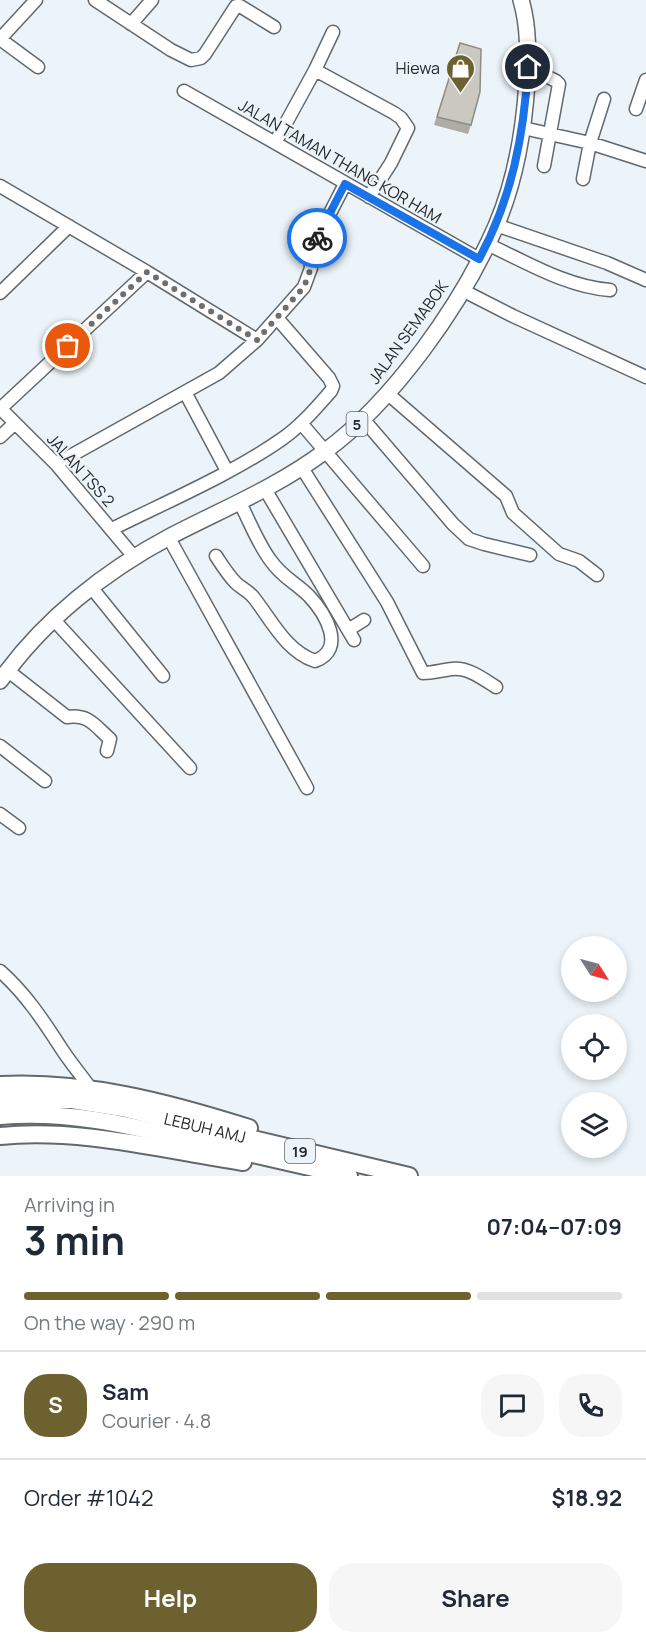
<!DOCTYPE html>
<meta charset="utf-8">
<style>
body{margin:0;font-family:Manrope,sans-serif;background:#f6f6f7;color:#1f2937;height:100vh;display:flex;flex-direction:column;font-size:22px;white-space:nowrap}
*{box-sizing:border-box;margin:0}
p{font-size:20px;color:#747a83}
.icon{flex:none;width:33px;height:33px;fill:none;stroke:currentColor;stroke-width:2;stroke-linecap:round;stroke-linejoin:round}
.map{position:relative;height:1176px;overflow:hidden}
.details{display:flex;flex-direction:column;background:#fff;flex:1}
.details>*{flex:none}
.needle{width:39px;rotate:126deg}
.tools{position:absolute;left:561px;top:936px;display:grid;gap:12px}
.tools a{display:grid;place-items:center;width:66px;height:66px;border-radius:50%;background:#fff;box-shadow:0 3px 9px #0003;font-size:30px}
.pin{position:absolute;display:grid;place-items:center;width:51px;height:51px;color:#fff;margin:-26px;border:3px solid #fff;border-radius:50%;box-shadow:0 2px 6px #0007}
.courier{position:absolute;display:grid;place-items:center;width:60px;height:60px;margin:-30px;border:4px solid #1a73e8;border-radius:50%;background:#fff;color:#222;box-shadow:0 2px 8px #0007}
.overview em{font-style:normal;font-weight:700}
.overview div{display:flex;flex-direction:column-reverse}
.overview{display:flex;align-items:center;justify-content:space-between;height:102px;padding:0 24px}
h1{font-size:39px;font-weight:700;line-height:45px}
.bar{display:grid;grid-template-columns:repeat(4,1fr);gap:9px 6px;align-content:center;height:72px;padding:0 24px}
.bar i{height:8px;border-radius:4px;background:#e0e1e3}
.bar .selected{background:#6d622f}
.bar p{grid-column:span 4}
.line{display:flex;align-items:center;gap:15px;padding:0 24px;border-top:2px solid #e0e1e3}
.line div{flex:1}
.round{display:grid;place-items:center;flex:none;width:63px;height:63px;border-radius:24px;background:#f6f6f7}
.cta{display:flex;gap:12px;margin-top:auto;padding:12px 24px}
.cta a{flex:1;height:69px;border-radius:24px;background:#6d622f;color:#fff;font-size:24px;font-weight:700;line-height:69px;text-align:center}
.cta a+a{background:#f6f6f7;color:#1f2937}
.map>svg:first-child{display:block}
.lines{fill:none;stroke-linecap:round;stroke-linejoin:round}
.minor-casing{stroke:#62696d;stroke-width:15}
.major-casing{stroke:#62696d;stroke-width:18}
.highway-casing{stroke:#62696d;stroke-width:20}
.minor{stroke:#fff;stroke-width:12}
.major{stroke:#fff;stroke-width:15}
.highway{stroke:#fff;stroke-width:16}
.wall{fill:#aeaca5}
.building{fill:#cac8c0;stroke:#8d8c86;stroke-width:1.5}
.done{stroke:#6b6f72;stroke-width:6;stroke-dasharray:0 10.8}
.route{stroke:#1a73e8;stroke-width:8}
.labels{text-anchor:middle;dominant-baseline:central;stroke-width:4.5;stroke-linejoin:round;paint-order:stroke}
.shield{fill:#ecf4f9;stroke:#616568;stroke-width:1.5}
.shield-label{font-size:15px;font-weight:bold;fill:#25282a}
.poi-label{font-size:16px;fill:#25282a;stroke:#ecf4f9;text-anchor:end}
.street-label{font-size:16px;fill:#25282a;stroke:#ecf4f9}
</style>
<div class="map">
<svg width="646" height="1176" viewBox="0 0 646 1176">
<rect width="100%" height="100%" fill="#ecf4f9"/>
<g class="lines">
<defs>
<path id="minor" d="M 95,0 L 171,50 L 191,60 L 201,58 L 205,54 L 236,6 L 240,6 L 274,27
M 131,24 L 152,0
M 0,39 L 36,0
M 0,39 L 38,67
M 528,67 L 556,81 L 559,84 L 544,166
M 315,70 L 394,113 L 401,118 L 408,128 L 391,163 L 369,197
M 184,91 L 479,259
M 636,109 L 646,80
M 523,128 L 590,143 L 646,161
M 275,143 L 315,70 L 333,32
M 583,179 L 590,143 L 604,99
M 0,186 L 147,272 L 257,340
M 496,225 L 607,263 L 646,280
M 487,244 C 526,262 567,287 610,290
M 462,290 L 513,316 L 646,377
M 0,293 L 69,226
M 185,392 L 227,471
M 387,393 L 506,496 L 513,513 L 559,554 L 579,561 L 597,575
M 0,408 L 56,464 L 135,558
M 1,408 L 147,272
M 363,419 L 453,524 L 469,539 L 484,544 L 530,555
M 301,423 L 423,566
M 0,437 L 15,423
M 56,464 L 219,373 L 257,340 L 304,287 L 311,268 L 310,252 L 345,184
M 302,468 L 387,602 L 423,673 C 433,673 442,670 452,669 C 468,667 483,679 496,687
M 265,489 L 354,640
M 112,529 C 166,502 232,474 282,439 C 301,426 316,408 331,391 L 333,386 L 329,378 L 277,318
M 169,538 L 307,788
M 216,556 C 222,565 228,575 236,583 C 241,588 249,591 254,598 C 272,621 286,651 315,661 C 347,649 325,613 309,596 C 296,583 282,577 271,561 C 258,544 250,522 240,503
M 91,587 L 163,676
M 54,620 L 190,768
M 348,630 L 364,620
M 7,670 L 67,717 C 89,714 94,725 110,739 L 107,751
M 0,746 L 45,781
M 0,814 L 19,828
M 0,971 C 25,993 43,1020 61,1048 C 70,1062 81,1075 91,1089"/>
<path id="major" d="M 0,681 C 43,620 105,571 171,536 C 223,509 277,487 324,452 C 393,402 462,304 496,226 C 515,182 524,130 527,82 C 528,55 529,27 521,0"/>
<g id="highway">
<path d="M 0,1085 C 87,1081 167,1102 249,1128"/>
<path id="s1" d="M 0,1100 L 72,1100 L 122,1108 L 409,1176"/>
<path d="M 0,1116 C 65,1110 128,1125 191,1140 C 244,1152 296,1164 349,1176"/>
<path d="M 0,1136 C 81,1128 163,1150 243,1162"/>
</g>
</defs>
<use href="#minor" class="minor-casing"/>
<use href="#major" class="major-casing"/>
<use href="#highway" class="highway-casing"/>
<use href="#minor" class="minor"/>
<use href="#major" class="major"/>
<use href="#highway" class="highway"/>
</g>
<path class="wall" d="M 460,43 L 471,125 L 468,134 L 434,125 Z"/>
<path class="building" d="M 460,43 L 481,49 L 480,92 L 471,125 L 437,117 Z"/>
<g class="lines">
<path class="done" d="M 68,346 L 147,272 L 257,340 L 304,287 L 311,268 L 310,252 L 317,238"/>
<path class="route" d="M 317,238 L 345,184 L 479,259 C 512,198 524,135 528,67"/>
</g>
<defs>
<symbol id="shop-pin" viewBox="-11 -11 22 30"><path d="M0 17L-7.5 6A9.5 9.5 0 1 1 7.5 6Z" fill="#6d622f" stroke="#ecf4f9"/><path d="M-5-2.5h2.3a2.7 3.5 0 0 1 5.4 0H5L5.5 6h-11ZM-1.5-2.5h3a1.5 2.3 0 0 0-3 0Z" fill="#fff"/></symbol>
</defs>
<g fill-rule="evenodd">
<use href="#shop-pin" x="444" y="52" width="33" height="45"/>
</g>
<g class="labels">
<g class="shield">
<rect x="346.5" y="412" width="21" height="24" rx="4.5"/>
<rect x="285" y="1139" width="30" height="24" rx="4.5"/>
</g>
<g class="shield-label">
<text x="357" y="424">5</text>
<text x="300" y="1151">19</text>
</g>
<g class="poi-label">
<text x="440" y="68">Hiewa</text>
</g>
<g class="street-label">
<text transform="translate(340 161) rotate(30)">JALAN TAMAN THANG KOR HAM</text>
<text transform="translate(408 332) rotate(-54)">JALAN SEMABOK</text>
<text transform="translate(81 470) rotate(48)">JALAN TSS 2</text>
<text stroke="none"><textPath href="#s1" startOffset="208">LEBUH AMJ</textPath></text>
</g>
</g>
</svg>
<div class="tools">
<a><svg class="needle" viewBox="-14 -14 28 28"><path d="M0-13l5 13h-10z" fill="#e53935"/><path d="M0 13l5-13h-10z" fill="#747a83"/></svg></a>
<a><svg class="icon" aria-label="locate" viewBox="0 0 24 24"><circle cx="12" cy="12" r="6"/><path d="M12 2v4M12 18v4M2 12h4M18 12h4"/></svg></a>
<a><svg class="icon" aria-label="layers" viewBox="0 0 24 24"><path d="M12 4l9 5-9 5-9-5zM3 14l9 5 9-5"/></svg></a>
</div>
<div class="pin" style="left:68px;top:346px;background:#ea580c"><svg class="icon" aria-label="bag" viewBox="0 0 24 24"><path d="M5 8h14l-1 12H6zM9 8a3 3 0 0 1 6 0"/></svg></div>
<div class="pin" style="left:528px;top:67px;background:#1f2937"><svg class="icon" aria-label="home" viewBox="0 0 24 24"><path d="M3 11l9-7 9 7M6 9v11h12V9"/></svg></div>
<div class="courier" style="left:317px;top:238px"><svg class="icon" aria-label="bike" viewBox="0 0 24 24"><circle cx="6" cy="16" r="4"/><circle cx="18" cy="16" r="4"/><path d="M6 16l4-8h5l3 8M10 8l3 8H6M13 5h3"/></svg></div>
</div>
<section class="details">
<div class="overview"><div><h1>3 min</h1><p>Arriving in</p></div><em>07:04–07:09</em></div>
<div class="bar"><i class="selected"></i><i class="selected"></i><i class="selected"></i><i></i><p>On the way · 290 m</p></div>
<div class="line" style="height:108px"><b class="round" style="background:#6d622f;color:#fff">S</b><div><b>Sam</b><p>Courier · 4.8</p></div><a class="round"><svg class="icon" aria-label="chat" viewBox="0 0 24 24"><path d="M4 5h16v11H9l-5 4z"/></svg></a><a class="round"><svg class="icon" aria-label="phone" viewBox="0 0 24 24"><path d="M5 4h4l2 5-3 2q2 4 5 5l2-3 5 2v4C11 20 4 13 5 4z"/></svg></a></div>
<div class="line" style="height:78px"><div>Order #1042</div><b>$18.92</b></div>
<div class="cta"><a>Help</a><a>Share</a></div>
</section>
